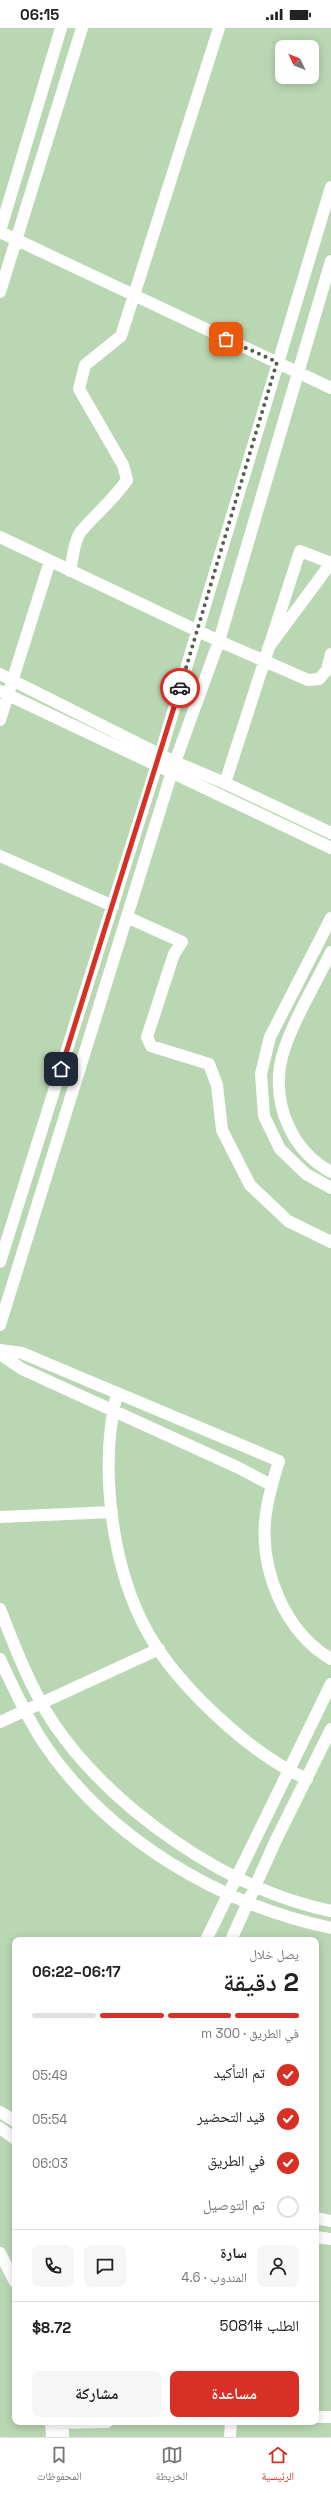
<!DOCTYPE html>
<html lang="ar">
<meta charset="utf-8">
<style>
body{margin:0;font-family:"Space Grotesk","Noto Naskh Arabic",sans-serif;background:#f6f6f6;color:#222;direction:rtl;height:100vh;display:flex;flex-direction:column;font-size:15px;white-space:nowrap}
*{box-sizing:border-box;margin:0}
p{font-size:13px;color:#767676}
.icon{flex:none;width:22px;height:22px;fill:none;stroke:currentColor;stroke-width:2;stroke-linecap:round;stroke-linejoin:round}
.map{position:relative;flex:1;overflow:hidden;direction:ltr}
.sheet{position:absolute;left:12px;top:1909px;width:307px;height:488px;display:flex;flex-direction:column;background:#fff;border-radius:8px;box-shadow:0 2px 10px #0003;direction:rtl}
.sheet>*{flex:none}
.needle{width:26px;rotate:313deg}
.tools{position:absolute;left:275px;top:12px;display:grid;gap:8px}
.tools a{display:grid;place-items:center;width:44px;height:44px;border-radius:8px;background:#fff;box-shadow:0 2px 10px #0003;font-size:20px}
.pin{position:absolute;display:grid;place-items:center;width:34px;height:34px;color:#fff;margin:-17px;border-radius:8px;box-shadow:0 2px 6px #0006}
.courier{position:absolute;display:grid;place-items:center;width:40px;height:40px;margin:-20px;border:3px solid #d93025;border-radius:50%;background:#fff;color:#222;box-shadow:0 1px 5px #0007}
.headline em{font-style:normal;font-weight:600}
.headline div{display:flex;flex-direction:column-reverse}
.headline{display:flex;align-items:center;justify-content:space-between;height:68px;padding:0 20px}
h1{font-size:26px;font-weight:600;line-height:30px}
.bar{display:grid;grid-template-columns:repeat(4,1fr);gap:6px 4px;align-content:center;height:48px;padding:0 20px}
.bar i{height:5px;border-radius:3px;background:#e0e0e0}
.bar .selected{background:#d93025}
.bar p{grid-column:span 4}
.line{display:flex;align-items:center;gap:10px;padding:0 20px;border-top:1px solid #e0e0e0}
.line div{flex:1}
.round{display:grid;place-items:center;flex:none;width:42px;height:42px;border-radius:8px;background:#f6f6f6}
ol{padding:0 20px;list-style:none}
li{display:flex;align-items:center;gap:12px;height:44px}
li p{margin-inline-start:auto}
li .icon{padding:4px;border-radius:50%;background:#d93025;color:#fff;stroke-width:4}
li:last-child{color:#767676}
li i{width:22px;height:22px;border:2px solid #e0e0e0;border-radius:50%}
.cta{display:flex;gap:8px;margin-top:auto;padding:8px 20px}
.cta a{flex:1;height:46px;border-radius:8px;background:#d93025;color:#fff;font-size:16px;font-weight:600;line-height:46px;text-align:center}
.cta a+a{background:#f6f6f6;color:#222}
.status{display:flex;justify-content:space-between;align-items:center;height:28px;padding:0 20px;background:#fff;direction:ltr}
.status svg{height:11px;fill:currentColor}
.tab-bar{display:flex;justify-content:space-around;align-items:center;height:56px;border-top:1px solid #e0e0e0;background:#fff;font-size:11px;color:#767676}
.tab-bar a{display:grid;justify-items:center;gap:2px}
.tab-bar .selected{color:#d93025}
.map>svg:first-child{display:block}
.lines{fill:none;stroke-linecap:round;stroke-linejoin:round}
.minor{stroke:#fff;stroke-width:12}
.done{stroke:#50614c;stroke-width:4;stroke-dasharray:0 7.2}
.route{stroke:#d93025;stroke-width:5}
</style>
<div class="status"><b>06:15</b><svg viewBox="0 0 49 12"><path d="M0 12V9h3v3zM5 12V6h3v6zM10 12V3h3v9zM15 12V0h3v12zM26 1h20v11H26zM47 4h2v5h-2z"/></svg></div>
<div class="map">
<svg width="331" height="2409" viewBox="0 0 331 2409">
<rect width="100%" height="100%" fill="#b9d7b3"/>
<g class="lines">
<path class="minor" d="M 0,203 L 61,0
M 0,204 L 331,360
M 0,264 L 82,0
M 0,509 L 219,613 L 308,652 L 319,651 L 327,642 L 331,626
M 70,543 C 73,530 74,510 83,501 C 98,484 114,471 127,452 L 123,437 L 79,361 L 85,337 L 121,308 L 219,0
M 0,646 L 175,734 L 225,755 L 331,805
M 0,663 L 331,820
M 0,692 L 50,533
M 225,755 L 300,523 L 331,535 L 268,620
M 0,828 L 113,878
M 127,889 L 182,914 L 174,926 L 147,1009 L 151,1018 L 209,1036 L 217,1057 L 222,1102 L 250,1157 L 288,1193 L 331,1214
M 331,890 L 270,1009 L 261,1046 L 264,1088 L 280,1121 L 306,1146 L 331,1160
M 331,924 C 316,955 285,1006 280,1038 C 274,1081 293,1123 331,1144
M 0,1234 L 160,727 L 331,159
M 0,1297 L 175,734 L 219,613 L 331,233
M 0,1322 L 22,1325 L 279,1433 C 273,1452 267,1472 265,1493 C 261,1544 285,1604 331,1631
M 0,1326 L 22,1341 L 239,1440 L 271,1457
M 117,1365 C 99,1438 111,1539 148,1605 C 178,1658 250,1726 307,1751
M 0,1489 L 112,1484
M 0,1581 C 15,1620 31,1661 54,1696 C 113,1782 228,1862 331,1883
M 0,1631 C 13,1659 26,1688 43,1714 C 108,1811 219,1876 331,1900
M 0,1694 L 159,1621
M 206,1912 L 331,1656
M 231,1912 L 275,1814 L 331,1701
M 0,2084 L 15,2093
M 0,2100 L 15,2111
M 316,2190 L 331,2193
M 316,2209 L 331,2211
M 0,2225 L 15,2254
M 316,2389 L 331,2389
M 51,2394 L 52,2409
M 63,2394 L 63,2409
M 52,2395 L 107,2394
M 230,2409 L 231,2394"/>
</g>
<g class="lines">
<path class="done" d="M 180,660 L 277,334 L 226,311"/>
<path class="route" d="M 61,1041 L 180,660"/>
</g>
</svg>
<div class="tools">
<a><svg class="needle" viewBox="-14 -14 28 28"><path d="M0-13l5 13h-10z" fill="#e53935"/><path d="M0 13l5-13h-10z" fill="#767676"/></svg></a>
</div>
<div class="pin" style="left:226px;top:311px;background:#ea580c"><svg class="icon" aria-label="bag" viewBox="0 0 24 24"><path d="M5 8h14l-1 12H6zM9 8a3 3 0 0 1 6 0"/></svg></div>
<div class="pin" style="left:61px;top:1041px;background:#1f2937"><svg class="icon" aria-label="home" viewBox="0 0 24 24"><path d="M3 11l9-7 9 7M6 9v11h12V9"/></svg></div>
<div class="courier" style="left:180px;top:660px"><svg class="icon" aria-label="car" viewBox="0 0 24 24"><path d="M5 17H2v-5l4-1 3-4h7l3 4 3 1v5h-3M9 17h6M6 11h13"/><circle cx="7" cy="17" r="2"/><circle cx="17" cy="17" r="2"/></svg></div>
<section class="sheet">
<div class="headline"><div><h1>2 دقيقة</h1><p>يصل خلال</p></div><em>06:17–06:22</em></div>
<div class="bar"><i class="selected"></i><i class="selected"></i><i class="selected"></i><i></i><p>في الطريق · 300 m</p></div>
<ol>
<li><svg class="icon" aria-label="check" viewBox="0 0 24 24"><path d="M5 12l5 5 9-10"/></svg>تم التأكيد<p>05:49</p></li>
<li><svg class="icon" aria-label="check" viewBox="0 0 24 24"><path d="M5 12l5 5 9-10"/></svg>قيد التحضير<p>05:54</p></li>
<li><svg class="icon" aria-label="check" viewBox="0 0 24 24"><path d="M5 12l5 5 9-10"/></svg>في الطريق<p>06:03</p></li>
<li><i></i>تم التوصيل</li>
</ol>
<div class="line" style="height:72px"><a class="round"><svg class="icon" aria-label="person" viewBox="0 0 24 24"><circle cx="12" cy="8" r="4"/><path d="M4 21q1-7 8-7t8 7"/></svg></a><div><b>سارة</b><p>المندوب · 4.6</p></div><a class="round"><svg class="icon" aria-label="chat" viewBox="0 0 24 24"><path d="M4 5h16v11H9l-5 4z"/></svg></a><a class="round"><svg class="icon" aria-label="phone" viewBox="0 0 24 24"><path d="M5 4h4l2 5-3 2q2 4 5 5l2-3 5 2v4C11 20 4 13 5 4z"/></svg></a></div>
<div class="line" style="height:52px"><div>الطلب #5081</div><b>$8.72</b></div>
<div class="cta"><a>مساعدة</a><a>مشاركة</a></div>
</section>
</div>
<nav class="tab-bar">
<a class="selected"><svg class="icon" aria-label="home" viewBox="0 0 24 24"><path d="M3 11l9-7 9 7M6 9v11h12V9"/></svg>الرئيسية</a>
<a><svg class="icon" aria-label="map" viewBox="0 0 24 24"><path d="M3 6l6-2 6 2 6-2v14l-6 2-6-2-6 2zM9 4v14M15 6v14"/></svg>الخريطة</a>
<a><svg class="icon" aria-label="saved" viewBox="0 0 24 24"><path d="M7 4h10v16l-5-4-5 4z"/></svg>المحفوظات</a>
</nav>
